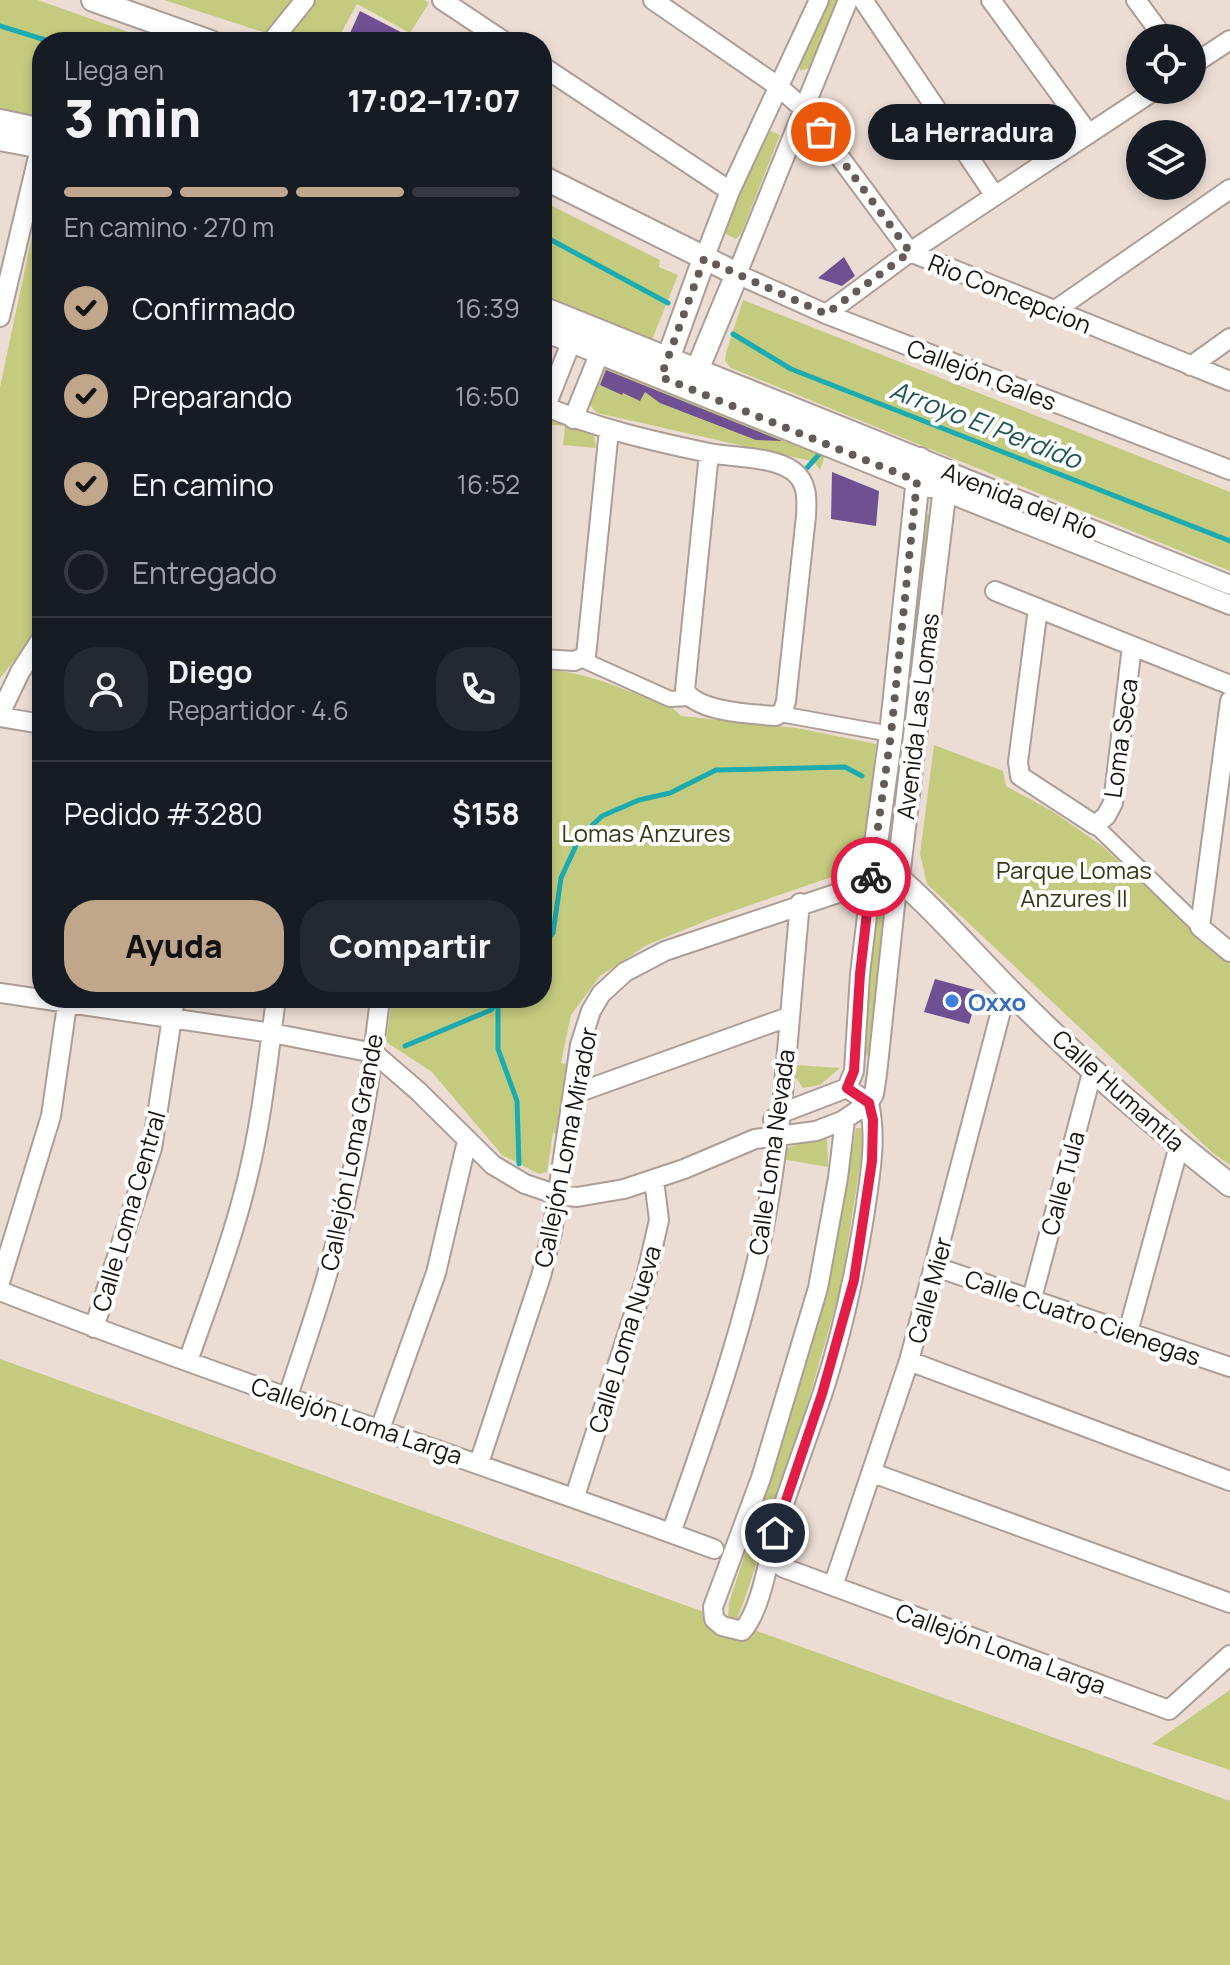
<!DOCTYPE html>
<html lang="es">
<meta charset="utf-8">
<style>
body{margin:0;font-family:Manrope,sans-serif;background:#242831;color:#f1f3f6;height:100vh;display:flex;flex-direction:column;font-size:30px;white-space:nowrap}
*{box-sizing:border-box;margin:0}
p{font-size:26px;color:#9ea1a6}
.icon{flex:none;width:44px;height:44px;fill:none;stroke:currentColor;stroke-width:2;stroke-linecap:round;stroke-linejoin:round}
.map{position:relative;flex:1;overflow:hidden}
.panel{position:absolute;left:32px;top:32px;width:520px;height:976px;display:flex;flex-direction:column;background:#171b24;border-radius:32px;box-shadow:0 4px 12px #0003}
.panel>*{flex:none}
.controls{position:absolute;left:1126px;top:24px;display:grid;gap:16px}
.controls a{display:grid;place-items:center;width:80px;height:80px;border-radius:50%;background:#171b24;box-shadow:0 4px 12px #0003;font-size:40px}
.pin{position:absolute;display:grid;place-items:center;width:68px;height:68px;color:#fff;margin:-34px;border:4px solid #fff;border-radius:50%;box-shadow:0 2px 8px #0007}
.courier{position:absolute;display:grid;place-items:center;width:80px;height:80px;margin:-40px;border:6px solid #e11d48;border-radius:50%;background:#fff;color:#222;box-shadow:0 2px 10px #0007}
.bubble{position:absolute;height:56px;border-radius:28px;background:#171b24;box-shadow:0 4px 12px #0003;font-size:26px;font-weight:800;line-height:56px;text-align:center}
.overview em{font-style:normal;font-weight:800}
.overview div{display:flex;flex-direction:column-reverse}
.overview{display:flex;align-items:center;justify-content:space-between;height:136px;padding:0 32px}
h1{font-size:52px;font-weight:800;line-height:60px}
.bar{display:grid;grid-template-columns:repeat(4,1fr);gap:12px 8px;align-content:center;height:96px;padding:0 32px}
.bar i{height:10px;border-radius:6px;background:#363941}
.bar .active{background:#c0a68a}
.bar p{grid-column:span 4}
.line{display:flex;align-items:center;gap:20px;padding:0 32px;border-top:2px solid #363941}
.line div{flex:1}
.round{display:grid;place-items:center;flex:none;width:84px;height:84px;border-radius:32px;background:#242831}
ol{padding:0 32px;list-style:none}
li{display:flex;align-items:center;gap:24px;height:88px}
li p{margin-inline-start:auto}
li .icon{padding:8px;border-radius:50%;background:#c0a68a;color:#111;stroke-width:4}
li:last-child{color:#9ea1a6}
li i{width:44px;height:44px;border:4px solid #363941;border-radius:50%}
.primary-button{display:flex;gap:16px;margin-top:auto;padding:16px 32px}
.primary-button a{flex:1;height:92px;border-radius:32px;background:#c0a68a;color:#111;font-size:32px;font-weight:800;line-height:92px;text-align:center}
.primary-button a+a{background:#242831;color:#f1f3f6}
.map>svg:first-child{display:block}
.green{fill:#c5cb7e}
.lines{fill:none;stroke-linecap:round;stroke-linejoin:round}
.stream{stroke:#1cabaf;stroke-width:5}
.building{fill:#714f93}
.pedestrian-casing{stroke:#ac9e96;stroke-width:18}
.minor-casing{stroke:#ac9e96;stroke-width:22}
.tertiary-casing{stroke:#ac9e96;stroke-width:26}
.pedestrian{stroke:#fff;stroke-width:14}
.minor{stroke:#fff;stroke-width:18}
.tertiary{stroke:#fff;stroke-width:22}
.done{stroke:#635b56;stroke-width:8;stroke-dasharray:0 14.4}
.route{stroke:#e11d48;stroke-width:10}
.shop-dot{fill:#3f7fe0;stroke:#fff;stroke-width:3}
.labels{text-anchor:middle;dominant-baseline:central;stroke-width:8;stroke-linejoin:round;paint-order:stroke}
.street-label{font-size:24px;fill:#1a1512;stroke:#fff}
.park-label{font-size:24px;fill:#363914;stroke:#fff}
.shop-label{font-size:24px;font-weight:bold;fill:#366cbe;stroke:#fff;text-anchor:start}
.water-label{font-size:26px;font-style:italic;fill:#1f5557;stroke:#fff}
</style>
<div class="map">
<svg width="1230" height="1965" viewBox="0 0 1230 1965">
<rect width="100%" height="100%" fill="#ebddd4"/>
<path class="green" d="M 0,0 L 38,0 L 156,42 L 42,42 L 42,119 L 0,110 Z
M 164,0 L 424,0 L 429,3 L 410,33 L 357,4 L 336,42 L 294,42 Z
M 825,0 L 839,0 L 809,68 L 800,71 L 800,59 Z
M 769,130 L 780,135 L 741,234 L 736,239 L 726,234 L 725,226 Z
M 42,189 L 42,615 L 26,646 L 0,678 L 0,387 Z
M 542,201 L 660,260 L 659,267 L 678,275 L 652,340 L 614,329 L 542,297 Z
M 743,300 L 1230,492 L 1230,571 L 731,368 L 725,361 L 726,353 Z
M 608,365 L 826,453 L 820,470 L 814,462 L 807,460 L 597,413 L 589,404 L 602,368 Z
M 542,418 L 594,434 L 596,448 L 563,445 L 565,426 L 542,424 Z
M 929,514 L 932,515 L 892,840 L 888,843 L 885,840 L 923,518 Z
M 542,670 C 587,670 630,693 672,707 L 681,716 L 797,728 L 876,744 L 863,866 L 713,918 L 647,945 L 600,976 L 571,1015 L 561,1063 L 568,1064 L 558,1134 L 553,1133 L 547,1172 L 539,1174 L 502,1155 L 432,1072 L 386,1042 L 392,998 L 542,998 Z
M 934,745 L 1003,771 L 1006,786 L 1052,811 L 1101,845 L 1230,964 L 1230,1165 L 1214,1154 L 927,884 L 920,854 Z
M 885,879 L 891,884 L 872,1053 L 863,1057 L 861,1051 L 878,888 Z
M 795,1065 L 840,1068 L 820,1085 L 803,1088 L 795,1076 Z
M 856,1128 L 864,1128 L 864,1139 L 841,1287 L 798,1437 L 744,1601 L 737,1619 L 728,1617 L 729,1603 L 781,1443 L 827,1283 Z
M 822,1137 L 827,1138 L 828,1167 L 782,1159 L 784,1149 Z
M 0,1359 L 1230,1801 L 1230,1965 L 0,1965 Z
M 1230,1690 L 1230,1770 L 1152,1744 Z"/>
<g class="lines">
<path class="stream" d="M 0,26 L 52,42
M 542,235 L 668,303
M 733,334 L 791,369 L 1230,541
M 807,468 L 822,451
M 542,947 L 553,933 L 561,878 L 580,837 L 602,816 L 639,800 L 670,793 L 716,770 L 845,767 L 862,776
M 498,1002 L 498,1049 L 517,1101 L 519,1164
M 405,1046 L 491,1010 L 501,998"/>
</g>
<path class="building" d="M 360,11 L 420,42 L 346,42 Z
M 844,257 L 855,276 L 842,286 L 818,278 Z
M 606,370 L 782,441 L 756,440 L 660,403 L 645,392 L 640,401 L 623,393 L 622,395 L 600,385 Z
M 832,472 L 879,491 L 876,526 L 831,519 Z
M 935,979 L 979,991 L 969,1024 L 924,1012 Z"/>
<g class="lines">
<defs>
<path id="pedestrian" d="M 581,659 L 670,699 L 689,698
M 780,714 L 891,734
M 1095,825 L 1200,927"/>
<path id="minor" d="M 442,0 L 505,42
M 653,0 L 779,87 L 805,110 L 910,252 L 1230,381
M 848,0 L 737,274 L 826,314 L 1230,470
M 863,0 L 995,196
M 991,0 L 1089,134
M 1136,0 L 1164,38
M 271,42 L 305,0
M 1192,65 L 1230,40
M 542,66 L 730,191
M 704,259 L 730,191 L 819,0
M 1054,311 L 1230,189
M 826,314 L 910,252 L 1155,90
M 0,317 L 42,140
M 1191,366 L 1230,338
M 542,405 C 595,428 652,441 709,453 C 734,458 772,456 793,471 C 808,482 807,500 806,516 L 786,701 L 783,711 L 776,716 C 752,714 696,712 685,690 L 709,453
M 546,406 L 576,330
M 573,419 L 605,340
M 947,471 L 1230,585
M 943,491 L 1230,605
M 995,591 L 1230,685
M 1038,608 L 1018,762 L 1020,776 L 1095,825 L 1106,816 L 1113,803 L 1132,646
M 542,659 L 574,661 L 586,656 L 609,430
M 1230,701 L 1200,927 L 1230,952
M 0,714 L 20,672 L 42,638
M 0,717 L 42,724
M 0,993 L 272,1033 L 374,1053 L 418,1091 L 493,1165 L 525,1184 L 558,1195 L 577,1197 L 624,1189 L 684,1169 L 755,1139 L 816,1131 L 842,1121 L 869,1103 L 874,1094 L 877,1074 L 898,877
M 847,1088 L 854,1071 L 860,974 L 874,858
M 574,1094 L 788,1017
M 773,1120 L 779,1114 L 847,1088
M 845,1120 L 838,1178 L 818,1288 L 761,1478 L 713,1607 L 714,1619 L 722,1626 L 742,1631 C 763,1609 770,1547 780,1516 C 793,1476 808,1436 822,1395 C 842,1335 855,1274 865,1211 C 870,1175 877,1139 869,1103 L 847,1088
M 936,1267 L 1230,1367
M 0,1282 L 51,1116 L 68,998
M 0,1291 C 235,1383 476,1461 714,1549
M 1032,1298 L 1093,1069
M 94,1328 L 152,1148 L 175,998
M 1128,1332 L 1179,1146
M 188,1361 C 209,1301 232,1242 247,1180 C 262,1120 268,1059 276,998
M 909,1361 L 1230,1481
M 288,1396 C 302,1353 317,1311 329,1268 C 353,1180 370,1089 380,998
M 380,1429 L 436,1273 L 467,1141
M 479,1463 L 541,1276 L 552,1232 L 580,1045 L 591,1011 L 601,994 L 625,972 L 665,951 L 844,891
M 873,1473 L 1230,1603
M 575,1496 L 646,1277 L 659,1220 L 654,1180
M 671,1533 C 705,1438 739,1342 761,1242 C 784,1131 789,1016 800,903
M 771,1558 L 784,1568 L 1169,1710 L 1230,1655
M 833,1586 L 909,1361 L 1007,988"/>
<path id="tertiary" d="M 93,0 L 211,42
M 0,121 L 42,130
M 0,139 L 42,147
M 542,177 L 737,274 L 692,382
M 542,308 L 947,471 L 898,877
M 542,329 L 930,486
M 664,370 L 704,259
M 920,459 L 891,734 L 874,858 C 923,896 962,942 1005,986 C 1074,1057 1152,1124 1230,1185"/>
</defs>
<use href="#pedestrian" class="pedestrian-casing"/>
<use href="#minor" class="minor-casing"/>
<use href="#tertiary" class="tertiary-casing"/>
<use href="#pedestrian" class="pedestrian"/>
<use href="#minor" class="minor"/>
<use href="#tertiary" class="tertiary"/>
</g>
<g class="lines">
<path class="done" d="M 821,132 L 910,252 L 826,314 L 704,259 L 661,377 L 917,481 L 891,734 L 871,877"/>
<path class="route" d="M 775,1533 L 822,1394 L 854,1280 L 872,1161 L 873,1120 L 869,1103 L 847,1088 L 854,1071 L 860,974 L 871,877"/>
</g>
<circle class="shop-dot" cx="952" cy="1001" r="8"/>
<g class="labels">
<g class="street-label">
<text transform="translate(1010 293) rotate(22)">Rio Concepcion</text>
<text transform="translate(982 374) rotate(21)">Callejón Gales</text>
<text transform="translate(1020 500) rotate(22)">Avenida del Río</text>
<text transform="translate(917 716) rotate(-83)">Avenida Las Lomas</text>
<text transform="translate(1120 738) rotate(-82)">Loma Seca</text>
<text transform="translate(1119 1090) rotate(42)">Calle Humantla</text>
<text transform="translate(565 1147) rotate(-79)">Callejón Loma Mirador</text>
<text transform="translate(351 1152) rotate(-79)">Callejón Loma Grande</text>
<text transform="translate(771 1152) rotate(-82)">Calle Loma Nevada</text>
<text transform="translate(1062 1183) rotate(-75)">Calle Tula</text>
<text transform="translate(128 1211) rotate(-74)">Calle Loma Central</text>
<text transform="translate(929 1290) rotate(-75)">Calle Mier</text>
<text transform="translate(1083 1317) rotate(19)">Calle Cuatro Cienegas</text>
<text transform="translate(624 1339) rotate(-73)">Calle Loma Nueva</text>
<text transform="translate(357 1420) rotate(19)">Callejón Loma Larga</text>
<text transform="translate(1001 1648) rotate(20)">Callejón Loma Larga</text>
</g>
<g class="park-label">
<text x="646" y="832">Lomas Anzures</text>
<text x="1074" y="869">Parque Lomas<tspan x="1074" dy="28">Anzures II</tspan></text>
</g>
<g class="shop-label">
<text x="968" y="1001">Oxxo</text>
</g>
<g class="water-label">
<text transform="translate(986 424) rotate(21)">Arroyo El Perdido</text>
</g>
</g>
</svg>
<div class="controls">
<a><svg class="icon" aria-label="locate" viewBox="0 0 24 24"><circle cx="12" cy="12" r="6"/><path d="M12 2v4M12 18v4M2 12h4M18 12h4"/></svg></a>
<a><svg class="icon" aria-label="layers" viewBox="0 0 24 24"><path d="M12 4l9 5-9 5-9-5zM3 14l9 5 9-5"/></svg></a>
</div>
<div class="pin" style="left:821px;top:132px;background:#ea580c"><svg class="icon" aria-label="bag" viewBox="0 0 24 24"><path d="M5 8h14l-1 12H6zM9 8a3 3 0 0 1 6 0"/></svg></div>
<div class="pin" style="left:775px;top:1533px;background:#1f2937"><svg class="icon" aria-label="home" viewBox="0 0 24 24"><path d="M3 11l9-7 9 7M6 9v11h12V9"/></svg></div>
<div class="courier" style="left:871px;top:877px"><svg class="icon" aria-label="bike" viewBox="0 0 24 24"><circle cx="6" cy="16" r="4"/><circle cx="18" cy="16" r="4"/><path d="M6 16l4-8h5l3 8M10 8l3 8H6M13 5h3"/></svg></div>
<div class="bubble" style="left:868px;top:104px;width:208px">La Herradura</div>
<section class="panel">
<div class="overview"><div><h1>3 min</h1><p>Llega en</p></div><em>17:02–17:07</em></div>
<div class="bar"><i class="active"></i><i class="active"></i><i class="active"></i><i></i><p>En camino · 270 m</p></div>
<ol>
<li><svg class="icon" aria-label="check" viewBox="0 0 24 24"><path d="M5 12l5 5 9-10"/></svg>Confirmado<p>16:39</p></li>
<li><svg class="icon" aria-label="check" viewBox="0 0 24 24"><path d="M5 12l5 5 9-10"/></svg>Preparando<p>16:50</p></li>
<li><svg class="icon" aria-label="check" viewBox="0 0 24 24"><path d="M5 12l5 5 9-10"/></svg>En camino<p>16:52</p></li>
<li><i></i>Entregado</li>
</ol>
<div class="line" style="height:144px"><a class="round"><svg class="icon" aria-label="person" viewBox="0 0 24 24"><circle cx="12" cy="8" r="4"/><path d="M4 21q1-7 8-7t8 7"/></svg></a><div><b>Diego</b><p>Repartidor · 4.6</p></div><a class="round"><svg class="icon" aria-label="phone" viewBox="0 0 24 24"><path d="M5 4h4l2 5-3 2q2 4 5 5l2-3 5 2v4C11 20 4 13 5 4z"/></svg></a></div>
<div class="line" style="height:104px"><div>Pedido #3280</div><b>$158</b></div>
<div class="primary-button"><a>Ayuda</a><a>Compartir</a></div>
</section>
</div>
